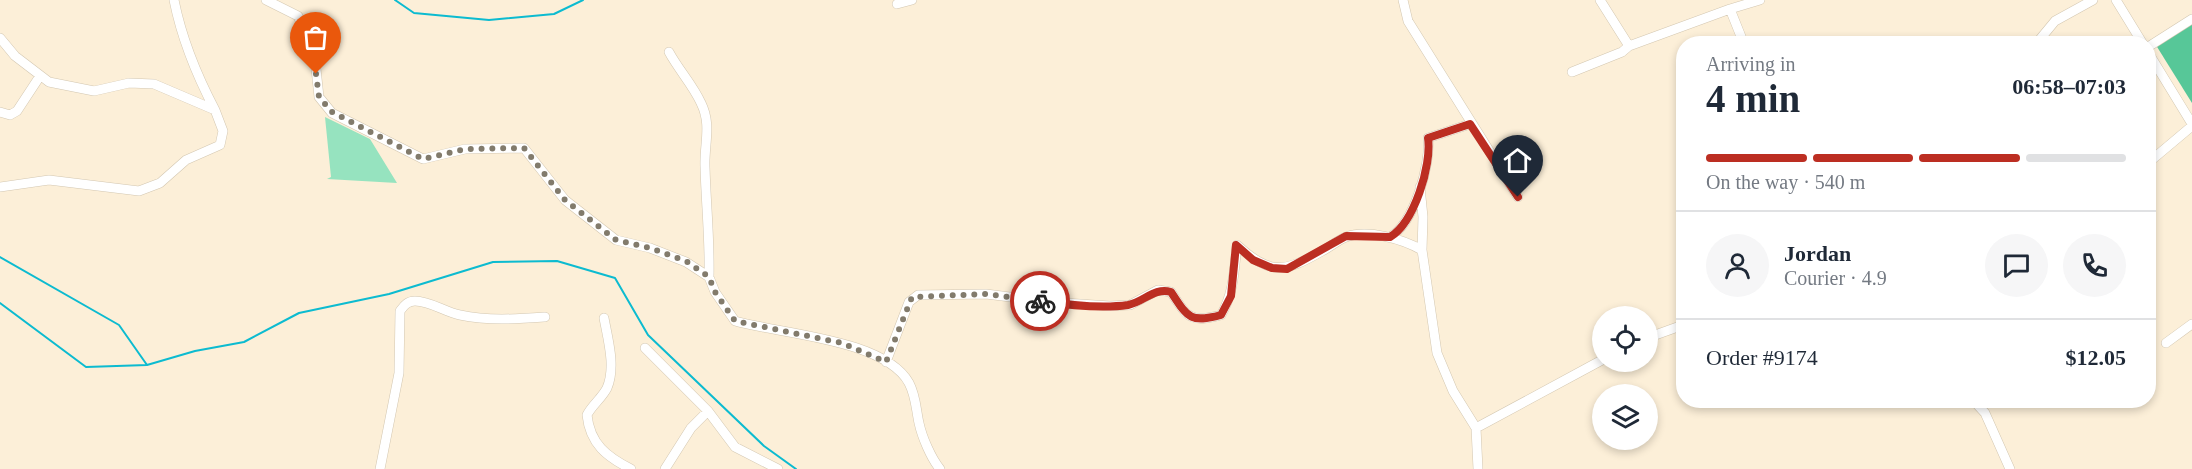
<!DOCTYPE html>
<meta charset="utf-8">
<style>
body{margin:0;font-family:"Times New Roman",serif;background:#f6f6f7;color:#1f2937;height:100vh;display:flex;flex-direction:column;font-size:22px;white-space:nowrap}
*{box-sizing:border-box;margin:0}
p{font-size:20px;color:#747a83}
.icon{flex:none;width:33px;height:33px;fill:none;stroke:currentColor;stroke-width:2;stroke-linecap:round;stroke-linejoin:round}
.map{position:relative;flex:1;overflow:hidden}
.side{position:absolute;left:1676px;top:36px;width:480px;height:372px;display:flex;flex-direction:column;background:#fff;border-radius:24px;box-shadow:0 3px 9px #0003}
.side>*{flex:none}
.controls{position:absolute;left:1592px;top:306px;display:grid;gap:12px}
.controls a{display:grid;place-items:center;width:66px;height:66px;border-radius:50%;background:#fff;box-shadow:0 3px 9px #0003;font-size:30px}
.pin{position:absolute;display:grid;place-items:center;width:51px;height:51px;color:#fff;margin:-62px -26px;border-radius:50% 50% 50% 0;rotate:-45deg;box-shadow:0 0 6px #0007}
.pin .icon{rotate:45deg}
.courier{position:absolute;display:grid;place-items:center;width:60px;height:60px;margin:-30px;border:4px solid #bc2e22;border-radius:50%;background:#fff;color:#222;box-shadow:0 2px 8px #0007}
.head em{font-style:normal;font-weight:700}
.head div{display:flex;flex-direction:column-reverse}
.head{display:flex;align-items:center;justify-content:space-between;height:102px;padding:0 30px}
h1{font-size:39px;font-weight:700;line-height:45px}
.bar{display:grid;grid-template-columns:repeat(4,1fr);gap:9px 6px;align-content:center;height:72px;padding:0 30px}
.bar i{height:8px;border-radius:4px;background:#e0e1e3}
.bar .active{background:#bc2e22}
.bar p{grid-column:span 4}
.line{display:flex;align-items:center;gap:15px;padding:0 30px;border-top:2px solid #e0e1e3}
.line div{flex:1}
.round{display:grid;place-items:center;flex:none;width:63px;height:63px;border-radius:32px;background:#f6f6f7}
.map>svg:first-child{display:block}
.green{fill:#96e3bf}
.forest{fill:#57c798}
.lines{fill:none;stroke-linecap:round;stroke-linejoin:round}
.stream{stroke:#0cbbd0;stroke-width:2}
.minor-casing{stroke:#d3c7b1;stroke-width:10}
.minor{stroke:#fff;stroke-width:9}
.done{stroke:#827b6c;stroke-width:6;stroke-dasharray:0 10.8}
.route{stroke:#bc2e22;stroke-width:8}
</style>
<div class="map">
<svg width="2192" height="469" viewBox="0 0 2192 469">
<rect width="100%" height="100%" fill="#fcefd8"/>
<path class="green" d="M 325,117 L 370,139 L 397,183 L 327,179 L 331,177 Z"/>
<path class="forest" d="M 2192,15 L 2192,103 L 2154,42 Z"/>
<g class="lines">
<path class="stream" d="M 395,0 L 414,13 L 489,20 L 554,14 L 583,0
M 0,257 L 119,325 L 147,365
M 0,303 L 86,367 L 147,365 L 195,351 L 244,342 L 299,313 L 389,294 L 493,262 L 557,261 L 615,278 L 648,335 L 764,446 L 796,469"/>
<defs>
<path id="minor" d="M 266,0 L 298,16 L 314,50 L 319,97 L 332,113 L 423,159 L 465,149 L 524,148 L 565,200 L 616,240 L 650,248 L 686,262 L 709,277 L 715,292 L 735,321 C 780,334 885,339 909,383 C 916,396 916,410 919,423 C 922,437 931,458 940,469
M 1403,0 L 1408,21 L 1518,197
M 1600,0 L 1629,46 L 1730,9 L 1744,44
M 2116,0 L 2143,44
M 897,4 L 912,0
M 1730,9 L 1760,0
M 0,38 L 15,56 L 49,82 L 94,91 L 129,83 L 154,84 L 215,110 C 196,74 182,40 174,0
M 2036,44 L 2055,21 L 2093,0
M 2148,47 L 2192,19
M 669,52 C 678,69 693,85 701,103 C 712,125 704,144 705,167 C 706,204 710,240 709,277
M 2148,52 L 2192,124
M 1572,72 L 1622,52 L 1629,46
M 0,112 L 10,115 L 17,111 L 40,76
M 2148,163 L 2192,126
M 0,187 L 49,180 L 139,191 L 160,183 L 186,160 L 220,145 L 223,131 L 215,110
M 1420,187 L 1423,217 L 1422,250 L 1437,353 L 1453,391 L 1476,428 L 1478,469
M 1390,237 C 1414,223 1431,165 1428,138 L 1470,124
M 604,318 C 608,340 616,367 607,388 C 602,398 592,405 587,415 C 590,444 607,457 631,469
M 1647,338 L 1683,325
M 2166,343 L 2192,324
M 645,348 L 708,411
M 886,362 L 909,302 L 918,295 L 986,294 L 1050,302 L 1110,306 L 1130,305 L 1158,290 L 1171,292 C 1188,318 1190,323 1221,315 C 1234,293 1234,270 1237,245 C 1270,275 1284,273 1322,251 C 1330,247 1338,240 1346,237 C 1368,229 1402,239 1422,250
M 1973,400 L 1985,413 L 2010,469
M 1476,428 L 1602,360
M 380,469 L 399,373 L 400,311 C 404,306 407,301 415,301 C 430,301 445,312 460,315 C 488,321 516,319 545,317
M 665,469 L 691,428 L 708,411 L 735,447 L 778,469"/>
</defs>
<use href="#minor" class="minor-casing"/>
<use href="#minor" class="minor"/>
</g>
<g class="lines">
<path class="done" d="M 316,74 L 319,97 L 332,112 L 423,159 L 465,149 L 524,148 L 565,200 L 616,240 L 650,248 L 686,261 L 709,277 L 715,292 L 735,321 L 842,343 L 886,362 L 912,297 L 986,294 L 1040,301"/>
<path class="route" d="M 1040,301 C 1067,305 1100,309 1128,305 C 1144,302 1154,287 1171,292 C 1188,318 1190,323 1221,315 L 1231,296 L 1236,245 L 1253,260 L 1272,268 L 1287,269 L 1346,236 L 1390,237 C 1414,223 1432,165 1428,138 L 1470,124 L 1518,197"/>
</g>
</svg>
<div class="controls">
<a><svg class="icon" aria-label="locate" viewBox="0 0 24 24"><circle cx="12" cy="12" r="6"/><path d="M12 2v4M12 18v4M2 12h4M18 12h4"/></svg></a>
<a><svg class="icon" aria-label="layers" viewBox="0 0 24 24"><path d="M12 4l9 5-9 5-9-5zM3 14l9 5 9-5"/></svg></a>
</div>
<div class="pin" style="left:316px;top:74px;background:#ea580c"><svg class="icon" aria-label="bag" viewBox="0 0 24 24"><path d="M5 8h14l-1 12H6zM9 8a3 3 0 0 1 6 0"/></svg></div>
<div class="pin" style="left:1518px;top:197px;background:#1f2937"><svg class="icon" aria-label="home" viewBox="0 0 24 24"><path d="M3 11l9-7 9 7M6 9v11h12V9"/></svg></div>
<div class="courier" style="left:1040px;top:301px"><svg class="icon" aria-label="bike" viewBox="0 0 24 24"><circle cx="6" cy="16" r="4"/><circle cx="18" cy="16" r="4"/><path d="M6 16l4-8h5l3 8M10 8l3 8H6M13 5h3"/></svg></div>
<section class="side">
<div class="head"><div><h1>4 min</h1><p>Arriving in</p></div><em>06:58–07:03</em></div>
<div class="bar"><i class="active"></i><i class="active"></i><i class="active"></i><i></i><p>On the way · 540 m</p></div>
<div class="line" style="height:108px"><a class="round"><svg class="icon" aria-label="person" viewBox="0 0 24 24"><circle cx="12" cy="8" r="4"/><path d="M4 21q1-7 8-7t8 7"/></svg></a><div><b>Jordan</b><p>Courier · 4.9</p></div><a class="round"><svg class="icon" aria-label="chat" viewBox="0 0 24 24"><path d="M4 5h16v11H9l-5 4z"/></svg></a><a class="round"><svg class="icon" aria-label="phone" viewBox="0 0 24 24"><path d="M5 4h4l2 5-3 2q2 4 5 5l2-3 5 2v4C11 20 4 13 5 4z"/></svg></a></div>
<div class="line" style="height:78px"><div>Order #9174</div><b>$12.05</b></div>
</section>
</div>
